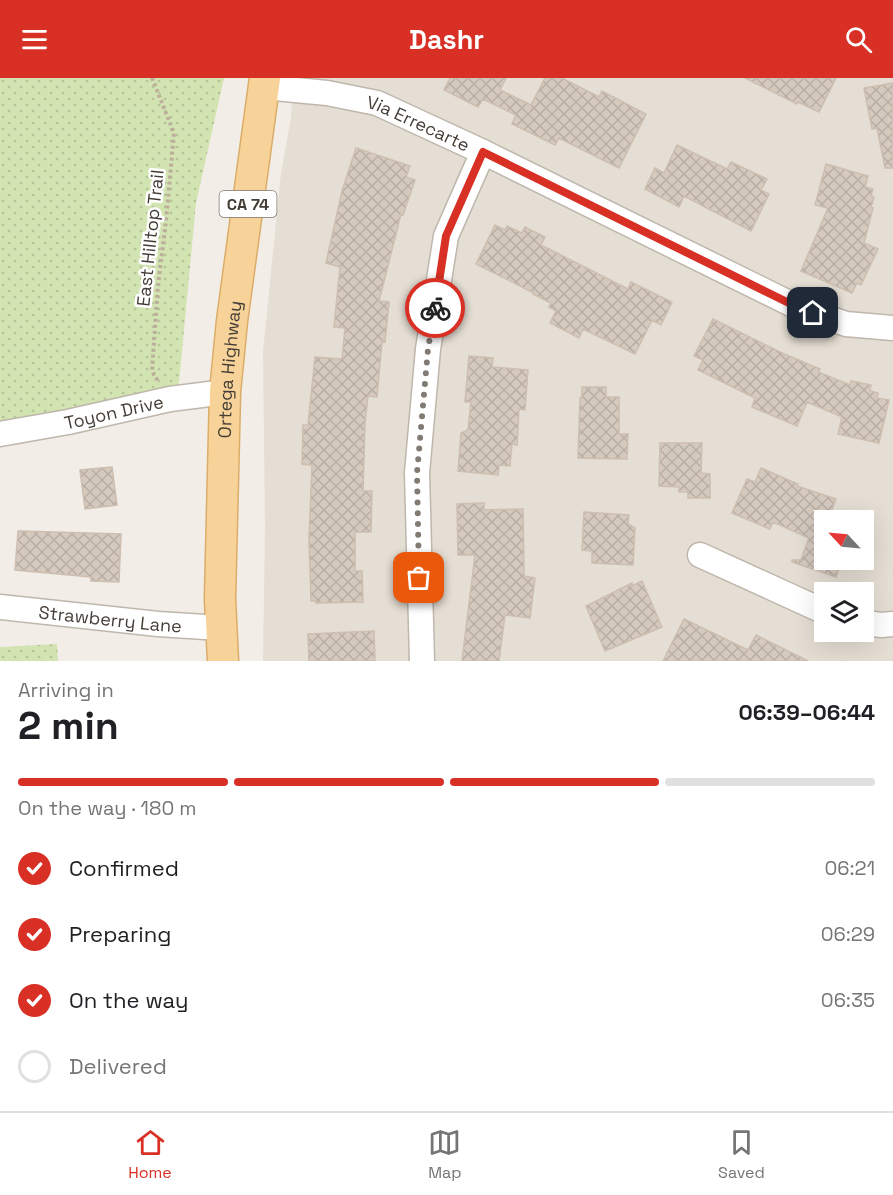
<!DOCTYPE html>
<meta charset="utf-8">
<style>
body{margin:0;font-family:"Space Grotesk",sans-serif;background:#f6f6f6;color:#202124;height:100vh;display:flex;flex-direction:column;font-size:22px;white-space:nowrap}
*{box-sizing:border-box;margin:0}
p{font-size:20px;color:#757577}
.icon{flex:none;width:33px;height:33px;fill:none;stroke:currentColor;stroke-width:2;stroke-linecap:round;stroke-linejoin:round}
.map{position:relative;height:583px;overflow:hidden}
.drawer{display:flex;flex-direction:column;background:#fff;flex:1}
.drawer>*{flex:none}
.needle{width:39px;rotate:296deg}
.buttons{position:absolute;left:814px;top:432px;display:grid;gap:12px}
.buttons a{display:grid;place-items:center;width:60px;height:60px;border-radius:0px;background:#fff;box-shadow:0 6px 24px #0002;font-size:30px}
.pin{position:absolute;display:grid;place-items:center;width:51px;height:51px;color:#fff;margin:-26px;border-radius:12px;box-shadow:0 3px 9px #0006}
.courier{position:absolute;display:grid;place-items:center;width:60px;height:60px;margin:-30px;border:4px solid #d93025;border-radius:50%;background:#fff;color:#222;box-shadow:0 2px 8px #0007}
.overview em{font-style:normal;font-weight:800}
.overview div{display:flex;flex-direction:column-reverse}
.overview{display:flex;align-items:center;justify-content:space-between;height:102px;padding:0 18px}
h1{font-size:39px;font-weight:800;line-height:45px}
.bar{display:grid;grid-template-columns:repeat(4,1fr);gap:9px 6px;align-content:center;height:72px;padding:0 18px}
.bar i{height:8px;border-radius:4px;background:#e0e0e0}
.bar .on{background:#d93025}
.bar p{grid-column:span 4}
ol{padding:0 18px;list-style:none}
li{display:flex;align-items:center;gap:18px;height:66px}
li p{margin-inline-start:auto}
li .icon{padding:6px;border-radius:50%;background:#d93025;color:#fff;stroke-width:4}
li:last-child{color:#757577}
li i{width:33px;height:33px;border:3px solid #e0e0e0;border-radius:50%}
header{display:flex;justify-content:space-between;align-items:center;height:78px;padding:0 18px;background:#d93025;color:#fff;font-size:27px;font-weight:800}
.tabs{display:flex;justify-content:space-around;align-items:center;height:84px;border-top:2px solid #e0e0e0;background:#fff;font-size:16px;color:#757577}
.tabs a{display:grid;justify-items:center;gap:3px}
.tabs .on{color:#d93025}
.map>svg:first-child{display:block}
.residential{fill:#e5ded4;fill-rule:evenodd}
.grass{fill:url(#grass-dots)}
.building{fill:url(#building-cross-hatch);stroke:#cdbeb0;stroke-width:1.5}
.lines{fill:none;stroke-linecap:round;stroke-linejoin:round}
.minor-casing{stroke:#bfb7ac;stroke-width:27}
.major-casing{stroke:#dbad6a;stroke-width:33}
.path{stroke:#bdae9b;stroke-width:4;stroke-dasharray:3 3;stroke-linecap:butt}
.minor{stroke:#fff;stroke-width:24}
.major{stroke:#f7d399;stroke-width:30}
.done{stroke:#817b74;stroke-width:6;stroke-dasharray:0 10.8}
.route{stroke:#d93025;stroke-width:8}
.labels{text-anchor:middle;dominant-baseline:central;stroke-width:5;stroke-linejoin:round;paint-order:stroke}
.shield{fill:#fff;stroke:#7c7772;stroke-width:1.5}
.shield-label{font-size:16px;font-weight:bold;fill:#443d36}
.street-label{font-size:18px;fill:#443d36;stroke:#fff}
</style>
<header><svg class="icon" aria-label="menu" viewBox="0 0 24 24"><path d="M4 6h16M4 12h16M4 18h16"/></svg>Dashr<svg class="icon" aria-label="search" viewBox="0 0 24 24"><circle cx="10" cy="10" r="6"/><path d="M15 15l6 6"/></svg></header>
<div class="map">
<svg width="893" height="583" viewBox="0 0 893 583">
<defs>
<pattern id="grass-dots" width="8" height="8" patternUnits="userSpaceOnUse" patternTransform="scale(1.5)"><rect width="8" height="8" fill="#d2e4b1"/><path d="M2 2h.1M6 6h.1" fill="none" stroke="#b6c499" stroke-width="1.8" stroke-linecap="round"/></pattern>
<pattern id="building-cross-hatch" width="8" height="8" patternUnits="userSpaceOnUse" patternTransform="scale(1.5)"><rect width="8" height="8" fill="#d6cabf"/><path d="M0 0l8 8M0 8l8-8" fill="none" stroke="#b9aea5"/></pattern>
</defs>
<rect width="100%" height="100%" fill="#f2ede6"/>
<path class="residential" d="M 293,0 L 893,0 L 893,583 L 263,583 L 265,448 L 263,274 L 281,95 L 291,40 ZM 825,442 L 864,442 L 864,482 L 825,482 ZM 825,514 L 864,514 L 864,554 L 825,554 Z"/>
<path class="grass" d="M 0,0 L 224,0 L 196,125 L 178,315 L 0,358 Z
M 57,566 L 58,583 L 0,583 L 0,569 Z"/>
<path class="building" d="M 450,0 L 506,0 L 500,12 L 531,27 L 545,0 L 562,0 L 599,19 L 602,13 L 646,36 L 619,90 L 559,60 L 555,67 L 512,46 L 516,37 L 483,21 L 478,29 L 444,12 Z
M 745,0 L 836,0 L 819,34 L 798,24 L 797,26 Z
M 893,5 L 893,90 L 885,90 L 877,50 L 872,51 L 864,10 Z
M 677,67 L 727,91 L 731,84 L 767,101 L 761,112 L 769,116 L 751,153 L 684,118 L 679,129 L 645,111 L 655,90 L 664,95 Z
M 356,70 L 410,88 L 406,99 L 415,102 L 403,137 L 401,136 L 379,223 L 389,224 L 385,264 L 382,263 L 377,319 L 368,318 L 365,345 L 363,413 L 372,413 L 371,454 L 355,454 L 355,493 L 362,493 L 363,524 L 316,525 L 316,523 L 311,523 L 309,461 L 312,387 L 302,386 L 303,347 L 308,347 L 315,279 L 342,281 L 345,250 L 334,249 L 340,189 L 326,185 L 342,113 Z
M 826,86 L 868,98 L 865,109 L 873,111 L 871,118 L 874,119 L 871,129 L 873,130 L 864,165 L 878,171 L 861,207 L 857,205 L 852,215 L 801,193 L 828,130 L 815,127 Z
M 495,147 L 505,152 L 507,148 L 522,155 L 525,149 L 545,159 L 541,167 L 628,211 L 631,204 L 672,224 L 661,247 L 652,242 L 635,276 L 583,251 L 579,260 L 550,245 L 556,233 L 549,229 L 551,225 L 533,216 L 534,215 L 476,186 Z
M 713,241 L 782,275 L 820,291 L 818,294 L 850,307 L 851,303 L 871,307 L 870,313 L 878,315 L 877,320 L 889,322 L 879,365 L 838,356 L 842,339 L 807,324 L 797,348 L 752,329 L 755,320 L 698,292 L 703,282 L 694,278 Z
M 469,278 L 493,280 L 492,289 L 528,292 L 525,332 L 519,331 L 517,367 L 512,366 L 510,388 L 499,387 L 498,397 L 458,393 L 461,355 L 468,352 L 471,324 L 465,324 Z
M 582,309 L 606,309 L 606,319 L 619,319 L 619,356 L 628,356 L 627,381 L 578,380 L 580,320 L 582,318 Z
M 660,365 L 702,365 L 701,395 L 710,396 L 710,420 L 688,420 L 688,414 L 679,414 L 679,409 L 659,408 Z
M 112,389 L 117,427 L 85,431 L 80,392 Z
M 761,390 L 798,406 L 797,408 L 836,421 L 828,442 L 825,442 L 825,482 L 842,482 L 836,499 L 792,484 L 792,482 L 801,482 L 809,460 L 773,444 L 770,451 L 732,435 L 747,401 L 755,404 Z
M 484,425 L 484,432 L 523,431 L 524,498 L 535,500 L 530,540 L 505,537 L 499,583 L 462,583 L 475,477 L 458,477 L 457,426 Z
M 584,434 L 629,437 L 628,446 L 635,450 L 633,487 L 592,485 L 592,473 L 582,472 Z
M 18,453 L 121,456 L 119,504 L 91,503 L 91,499 L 15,492 Z
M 642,503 L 662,549 L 605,573 L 586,528 L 632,505 L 632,508 Z
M 684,541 L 748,572 L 756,557 L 808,583 L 663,583 Z
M 374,553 L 375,583 L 309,583 L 308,556 Z"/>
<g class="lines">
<defs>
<g id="minor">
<path id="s1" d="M 264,9 L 327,15 L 377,25 L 483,74 L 797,229 L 846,246 L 893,250"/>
<path id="s2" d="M 0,356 L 68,344 L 170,321 L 225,314"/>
<path d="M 700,477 L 825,534"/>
<path id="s3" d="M 0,529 L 158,546 L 221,550"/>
<path d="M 864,545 L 882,547 L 893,546"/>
<path d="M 422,583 L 417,395 L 428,271 L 446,158 L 483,74"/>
</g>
<g id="major">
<path id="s4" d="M 223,583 L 220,521 L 225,314 L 232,243 L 265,0"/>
</g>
</defs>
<use href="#minor" class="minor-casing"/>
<use href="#major" class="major-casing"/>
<path class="path" d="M 152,0 L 174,55 L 166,143 L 158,207 L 152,293 L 158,303"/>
<use href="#minor" class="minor"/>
<use href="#major" class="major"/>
</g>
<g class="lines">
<path class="done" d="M 419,500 L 417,395 L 428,271 L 435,230"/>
<path class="route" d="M 435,230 L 446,158 L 483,74 L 797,229 L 813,235"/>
</g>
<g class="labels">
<rect class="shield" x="219.5" y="113" width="57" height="26" rx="4.5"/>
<g class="shield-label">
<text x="248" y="126">CA 74</text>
</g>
<g class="street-label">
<text stroke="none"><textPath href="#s1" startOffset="160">Via Errecarte</textPath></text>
<text transform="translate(150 160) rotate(-84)">East Hilltop Trail</text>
<text stroke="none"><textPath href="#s4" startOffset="292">Ortega Highway</textPath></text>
<text stroke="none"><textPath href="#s2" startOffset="116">Toyon Drive</textPath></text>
<text stroke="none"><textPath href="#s3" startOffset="111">Strawberry Lane</textPath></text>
</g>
</g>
</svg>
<div class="buttons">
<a><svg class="needle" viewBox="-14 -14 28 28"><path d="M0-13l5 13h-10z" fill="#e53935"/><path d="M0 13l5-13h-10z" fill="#757577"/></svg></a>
<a><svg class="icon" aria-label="layers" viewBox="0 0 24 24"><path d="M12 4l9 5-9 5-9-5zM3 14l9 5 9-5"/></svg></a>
</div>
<div class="pin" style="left:419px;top:500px;background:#ea580c"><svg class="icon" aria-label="bag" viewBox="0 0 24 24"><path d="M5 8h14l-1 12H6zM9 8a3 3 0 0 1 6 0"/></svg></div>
<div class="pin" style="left:813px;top:235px;background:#1f2937"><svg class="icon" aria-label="home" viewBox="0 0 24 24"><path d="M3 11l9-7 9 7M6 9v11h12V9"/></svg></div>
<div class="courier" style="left:435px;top:230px"><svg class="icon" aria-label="bike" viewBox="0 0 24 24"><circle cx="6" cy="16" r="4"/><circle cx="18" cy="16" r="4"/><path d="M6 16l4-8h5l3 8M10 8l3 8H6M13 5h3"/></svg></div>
</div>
<section class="drawer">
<div class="overview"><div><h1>2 min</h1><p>Arriving in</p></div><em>06:39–06:44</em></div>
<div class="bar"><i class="on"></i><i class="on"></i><i class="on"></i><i></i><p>On the way · 180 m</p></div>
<ol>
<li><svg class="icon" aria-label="check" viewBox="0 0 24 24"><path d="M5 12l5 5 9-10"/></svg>Confirmed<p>06:21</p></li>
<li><svg class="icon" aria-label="check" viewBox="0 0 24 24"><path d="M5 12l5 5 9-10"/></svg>Preparing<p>06:29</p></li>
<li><svg class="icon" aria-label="check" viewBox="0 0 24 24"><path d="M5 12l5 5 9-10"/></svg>On the way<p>06:35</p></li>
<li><i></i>Delivered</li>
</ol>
</section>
<nav class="tabs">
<a class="on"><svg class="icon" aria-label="home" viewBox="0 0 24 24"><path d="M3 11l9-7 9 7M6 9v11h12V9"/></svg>Home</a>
<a><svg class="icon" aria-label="map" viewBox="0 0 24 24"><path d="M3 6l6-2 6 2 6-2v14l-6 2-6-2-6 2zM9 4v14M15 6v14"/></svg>Map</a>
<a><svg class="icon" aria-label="saved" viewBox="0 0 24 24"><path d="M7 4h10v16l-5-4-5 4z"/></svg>Saved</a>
</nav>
